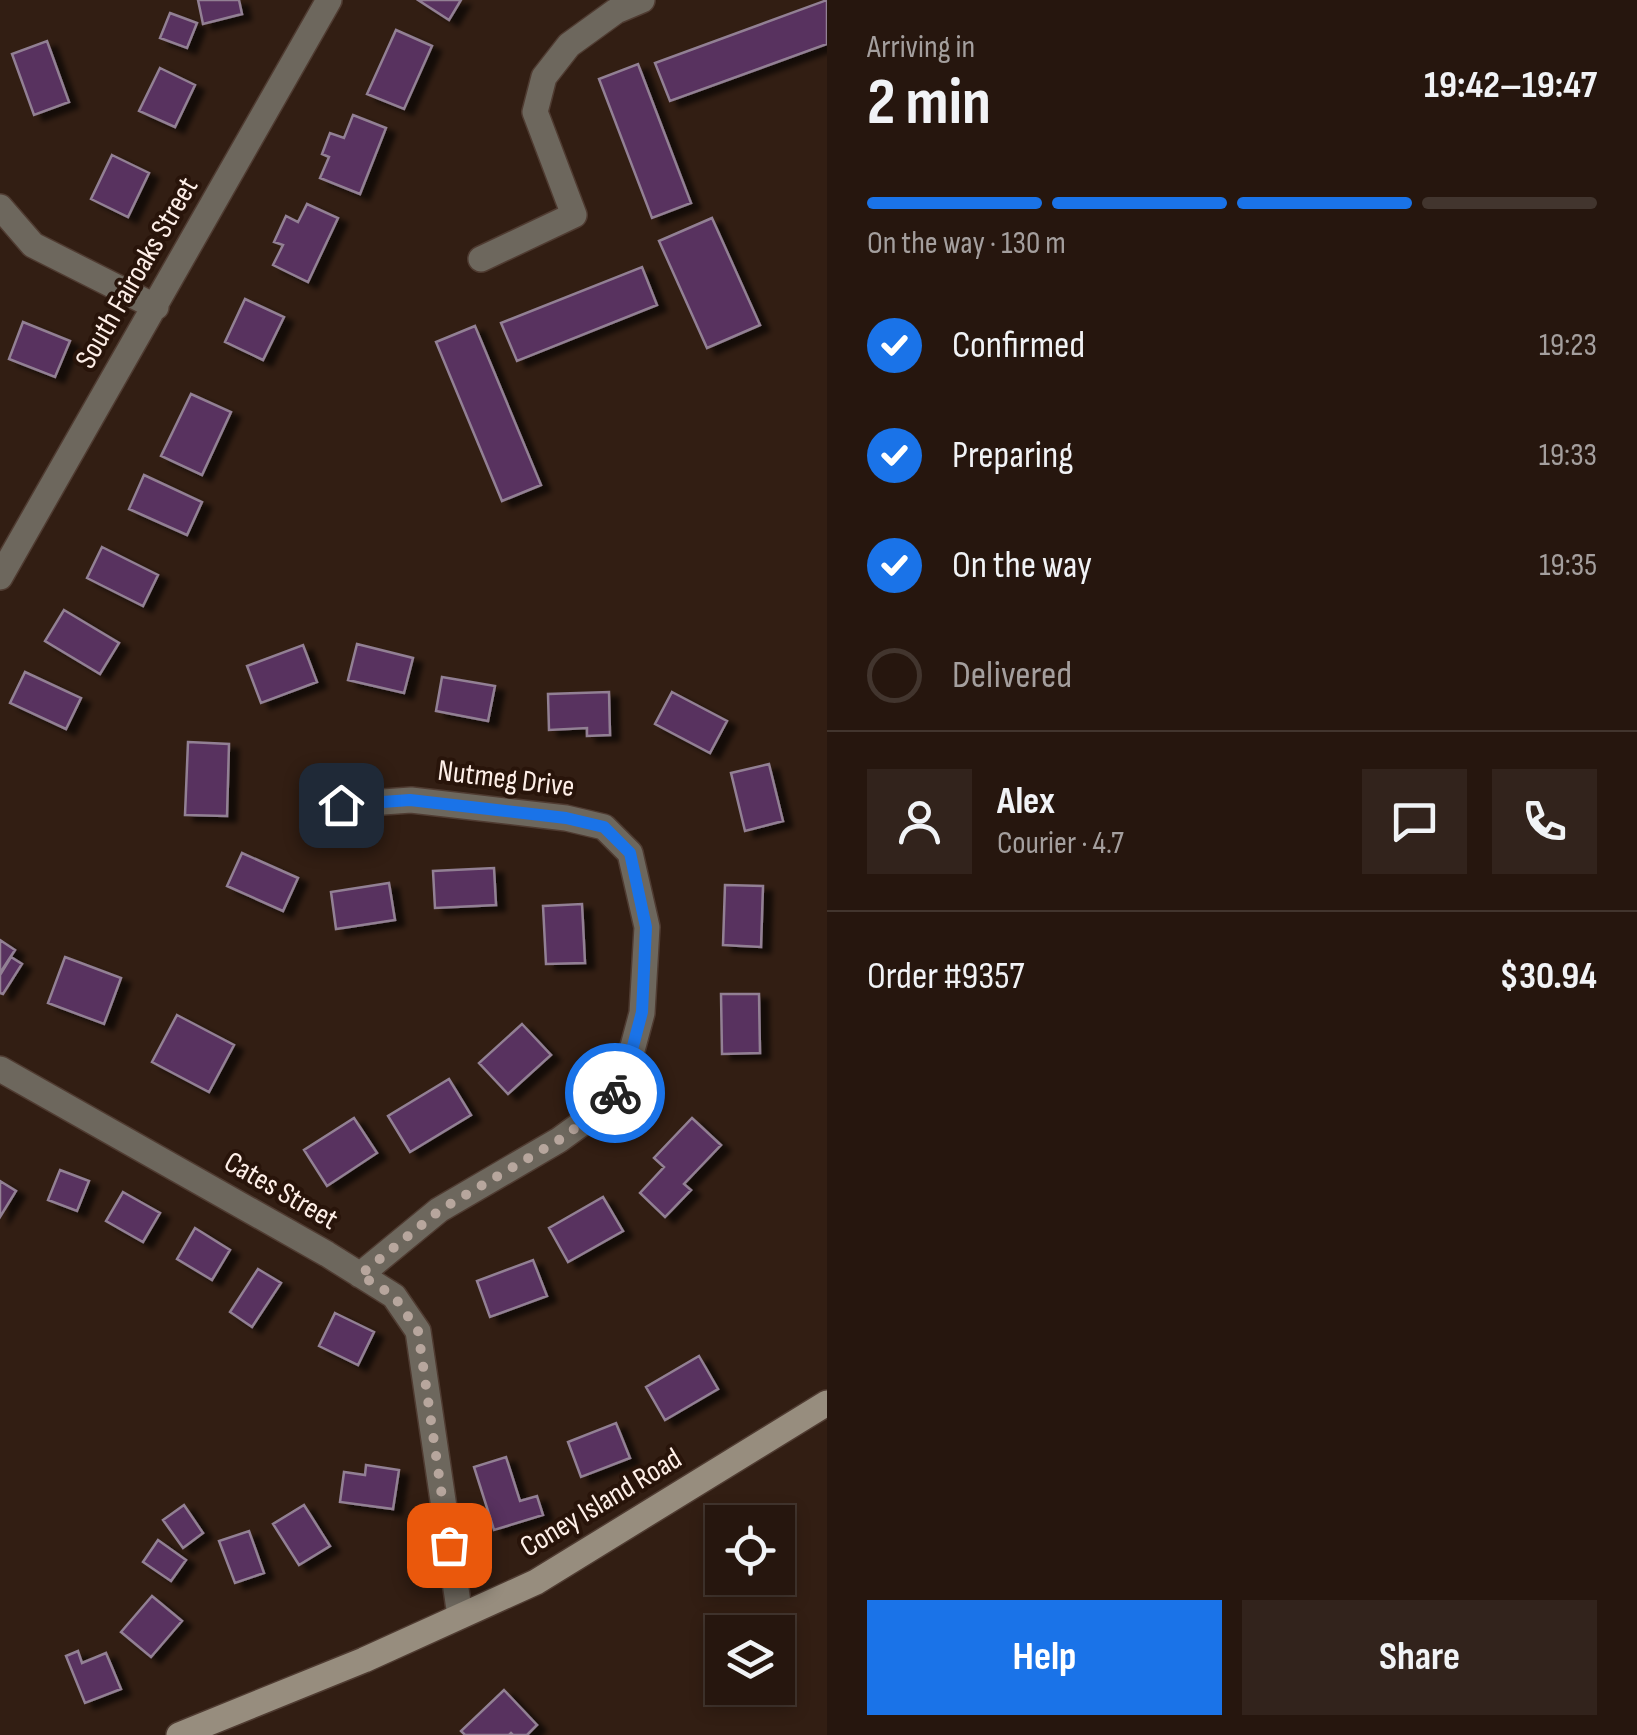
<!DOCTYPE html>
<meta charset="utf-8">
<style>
body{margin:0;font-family:"Sofia Sans Condensed",sans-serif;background:#32231c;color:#f1f3f6;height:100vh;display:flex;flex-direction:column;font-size:38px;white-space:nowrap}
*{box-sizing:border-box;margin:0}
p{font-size:32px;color:#a49f9e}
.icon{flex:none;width:55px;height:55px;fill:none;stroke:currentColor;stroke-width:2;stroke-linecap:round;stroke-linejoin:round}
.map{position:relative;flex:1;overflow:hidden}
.sheet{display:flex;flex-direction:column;background:#26160e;width:810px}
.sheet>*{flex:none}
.tools{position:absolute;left:705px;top:1505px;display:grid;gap:20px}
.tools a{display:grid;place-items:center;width:90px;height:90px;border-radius:0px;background:#26160e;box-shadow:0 5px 15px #0003,0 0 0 2px #42352e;font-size:50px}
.pin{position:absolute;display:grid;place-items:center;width:85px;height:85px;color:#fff;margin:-42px;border-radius:20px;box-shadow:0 5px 15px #0006}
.courier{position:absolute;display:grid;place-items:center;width:100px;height:100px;margin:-50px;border:8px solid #1a73e8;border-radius:50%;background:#fff;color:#222;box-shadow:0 2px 12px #0007}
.headline em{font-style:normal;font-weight:700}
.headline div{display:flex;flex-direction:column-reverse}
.headline{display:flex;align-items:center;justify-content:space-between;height:170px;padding:0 40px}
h1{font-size:65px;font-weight:700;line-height:75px}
.bar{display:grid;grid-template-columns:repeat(4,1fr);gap:15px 10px;align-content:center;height:120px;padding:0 40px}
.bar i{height:12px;border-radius:8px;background:#42352e}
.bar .on{background:#1a73e8}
.bar p{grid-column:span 4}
.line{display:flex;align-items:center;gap:25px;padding:0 40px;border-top:2px solid #42352e}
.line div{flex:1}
.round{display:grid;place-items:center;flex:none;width:105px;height:105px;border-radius:0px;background:#32231c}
ol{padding:0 40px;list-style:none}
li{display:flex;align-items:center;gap:30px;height:110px}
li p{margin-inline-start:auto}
li .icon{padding:10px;border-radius:50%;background:#1a73e8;color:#fff;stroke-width:4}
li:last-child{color:#a49f9e}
li i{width:55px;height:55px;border:5px solid #42352e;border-radius:50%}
.cta{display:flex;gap:20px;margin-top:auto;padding:20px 40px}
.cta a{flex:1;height:115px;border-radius:0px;background:#1a73e8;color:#fff;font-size:40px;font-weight:700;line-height:115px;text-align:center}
.cta a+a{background:#32231c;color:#f1f3f6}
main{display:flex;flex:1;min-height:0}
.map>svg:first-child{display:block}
.building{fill:#58315e;stroke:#928094;stroke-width:2.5;filter:url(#shadow)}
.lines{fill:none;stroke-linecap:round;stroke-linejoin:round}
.street-casing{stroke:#4f3b31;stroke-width:28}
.secondary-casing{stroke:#4f3b31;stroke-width:28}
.street{stroke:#6d675d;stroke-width:25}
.secondary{stroke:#978d7e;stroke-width:25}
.done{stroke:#b7a69d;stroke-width:10;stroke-dasharray:0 18}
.route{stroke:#1a73e8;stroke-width:12}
.labels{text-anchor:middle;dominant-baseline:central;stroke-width:8;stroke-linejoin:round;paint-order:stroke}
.street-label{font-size:30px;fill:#feefe8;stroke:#28140a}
</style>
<main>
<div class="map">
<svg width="827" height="1735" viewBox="0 0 827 1735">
<defs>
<filter id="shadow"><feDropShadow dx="9" dy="5.5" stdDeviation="2.5" flood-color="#0009"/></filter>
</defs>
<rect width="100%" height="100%" fill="#321e13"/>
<path class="building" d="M 198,0 L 239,0 L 242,14 L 203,24 Z
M 418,0 L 461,0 L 449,20 Z
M 827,0 L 827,44 L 670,101 L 655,63 Z
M 170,13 L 197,23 L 187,48 L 160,38 Z
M 396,30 L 432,46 L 404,109 L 367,94 Z
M 47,41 L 69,102 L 34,115 L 12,54 Z
M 638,64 L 691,203 L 652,218 L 599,79 Z
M 160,68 L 195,85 L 175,127 L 139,111 Z
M 353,115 L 386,128 L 360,194 L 320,178 L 329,157 L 322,154 L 330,133 L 344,138 Z
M 112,155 L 149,173 L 128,217 L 91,199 Z
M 307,204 L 338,218 L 308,282 L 273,265 L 283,245 L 274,242 L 286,216 L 298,222 Z
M 712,218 L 760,325 L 707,348 L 659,241 Z
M 642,267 L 657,305 L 517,361 L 501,323 Z
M 245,299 L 284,317 L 263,360 L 225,342 Z
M 23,322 L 70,341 L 55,377 L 9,359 Z
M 475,326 L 541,485 L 502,501 L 436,342 Z
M 191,394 L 231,412 L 202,475 L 161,456 Z
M 144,475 L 202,502 L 187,535 L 129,509 Z
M 102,547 L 158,575 L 143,606 L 87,578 Z
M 64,610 L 119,643 L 100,674 L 45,641 Z
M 357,644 L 413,658 L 404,693 L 348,680 Z
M 303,645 L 317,682 L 261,703 L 247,666 Z
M 25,672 L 81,698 L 66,729 L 10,703 Z
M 442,677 L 495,686 L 488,721 L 436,711 Z
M 609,692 L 610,735 L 587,736 L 587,728 L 549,730 L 548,694 Z
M 672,692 L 727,721 L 710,753 L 655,724 Z
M 188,742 L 229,744 L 227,816 L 185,815 Z
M 769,764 L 783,821 L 745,831 L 731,773 Z
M 242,853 L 298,878 L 283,911 L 227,886 Z
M 494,868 L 496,905 L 435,908 L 433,871 Z
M 389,883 L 395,920 L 336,929 L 331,892 Z
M 725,885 L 763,886 L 761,947 L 723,945 Z
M 582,904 L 585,963 L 546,964 L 543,906 Z
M 0,940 L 15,950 L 0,973 Z
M 11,957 L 22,964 L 3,994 L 0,993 L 0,975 Z
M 65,957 L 121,978 L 104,1024 L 48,1003 Z
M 721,994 L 759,994 L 760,1053 L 722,1054 Z
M 177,1015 L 234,1045 L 209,1092 L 152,1062 Z
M 522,1024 L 551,1055 L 508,1094 L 479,1063 Z
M 449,1079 L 471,1115 L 410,1152 L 388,1116 Z
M 354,1118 L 377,1153 L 327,1186 L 304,1150 Z
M 692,1118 L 721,1145 L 684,1184 L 691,1190 L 665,1217 L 640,1193 L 664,1167 L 654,1158 Z
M 60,1170 L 89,1181 L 77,1211 L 48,1200 Z
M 0,1181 L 16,1191 L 0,1217 Z
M 123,1192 L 160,1213 L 143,1242 L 106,1221 Z
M 603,1197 L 623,1231 L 568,1262 L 549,1228 Z
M 195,1228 L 230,1250 L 212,1280 L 177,1259 Z
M 533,1260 L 547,1296 L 490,1317 L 477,1281 Z
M 258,1269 L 281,1283 L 252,1327 L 230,1312 Z
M 335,1313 L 374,1332 L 358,1365 L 319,1346 Z
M 699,1356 L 718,1389 L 665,1420 L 646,1387 Z
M 616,1423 L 630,1458 L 581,1477 L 568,1442 Z
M 506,1457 L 520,1501 L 537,1496 L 543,1515 L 494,1530 L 474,1467 Z
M 366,1465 L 399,1470 L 393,1509 L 340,1502 L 344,1472 L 365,1475 Z
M 184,1505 L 203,1533 L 183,1548 L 163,1520 Z
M 304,1505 L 330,1546 L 299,1565 L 273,1524 Z
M 249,1531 L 264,1573 L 235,1583 L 219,1541 Z
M 158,1540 L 186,1560 L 171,1581 L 143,1562 Z
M 152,1596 L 182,1621 L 151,1657 L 121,1632 Z
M 78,1651 L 82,1663 L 106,1653 L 121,1689 L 85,1703 L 66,1656 Z
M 504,1690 L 537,1725 L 527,1735 L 513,1735 L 511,1733 L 509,1735 L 465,1735 L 461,1731 Z"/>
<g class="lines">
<defs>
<path id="street" d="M 0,207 L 33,245 L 156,307
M 481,259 L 574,215 L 535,112 L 544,77 L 569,45 L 616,11 L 642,0
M 0,577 L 329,0
M 341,805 L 411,800 L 566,818 L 604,827 L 630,853 L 647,927 L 642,1013 L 628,1065 L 610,1103 L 559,1140 L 439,1210 L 360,1275
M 0,1069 L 327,1254 L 394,1296 L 418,1331 L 460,1616"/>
<path id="secondary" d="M 179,1735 L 364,1660 L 536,1582 L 827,1403"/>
</defs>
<use href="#street" class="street-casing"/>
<use href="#secondary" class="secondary-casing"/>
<use href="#street" class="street"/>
<use href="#secondary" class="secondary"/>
</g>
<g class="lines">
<path class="done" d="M 449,1545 L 418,1331 L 394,1296 L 360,1275 L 440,1210 L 559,1140 L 610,1103 L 615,1093"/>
<path class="route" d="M 341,805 L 410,800 L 566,818 L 604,827 L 630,853 L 646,927 L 642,1012 L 628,1065 L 615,1093"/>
</g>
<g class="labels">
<g class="street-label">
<text transform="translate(137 273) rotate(-60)">South Fairoaks Street</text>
<text transform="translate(506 779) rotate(7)">Nutmeg Drive</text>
<text transform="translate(281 1191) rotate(30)">Cates Street</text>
<text transform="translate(601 1503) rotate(-31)">Coney Island Road</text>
</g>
</g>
</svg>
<div class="tools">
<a><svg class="icon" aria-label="locate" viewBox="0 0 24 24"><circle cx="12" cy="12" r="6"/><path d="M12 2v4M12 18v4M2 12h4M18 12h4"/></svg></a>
<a><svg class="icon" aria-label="layers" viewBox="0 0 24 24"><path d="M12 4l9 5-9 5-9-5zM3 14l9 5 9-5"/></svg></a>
</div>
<div class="pin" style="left:449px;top:1545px;background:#ea580c"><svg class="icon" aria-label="bag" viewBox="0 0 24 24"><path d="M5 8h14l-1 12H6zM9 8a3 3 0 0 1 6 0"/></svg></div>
<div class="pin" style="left:341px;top:805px;background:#1f2937"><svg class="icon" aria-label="home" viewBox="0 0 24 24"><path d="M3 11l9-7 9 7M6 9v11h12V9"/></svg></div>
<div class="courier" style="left:615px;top:1093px"><svg class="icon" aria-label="bike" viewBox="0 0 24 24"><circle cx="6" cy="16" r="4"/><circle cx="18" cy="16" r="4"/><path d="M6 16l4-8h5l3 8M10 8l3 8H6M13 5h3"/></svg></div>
</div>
<section class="sheet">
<div class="headline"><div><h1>2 min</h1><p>Arriving in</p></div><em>19:42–19:47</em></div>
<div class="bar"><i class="on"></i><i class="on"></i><i class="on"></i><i></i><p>On the way · 130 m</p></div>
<ol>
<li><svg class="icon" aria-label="check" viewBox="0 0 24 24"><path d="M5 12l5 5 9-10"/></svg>Confirmed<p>19:23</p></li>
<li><svg class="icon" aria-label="check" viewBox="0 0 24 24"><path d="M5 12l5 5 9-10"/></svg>Preparing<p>19:33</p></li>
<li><svg class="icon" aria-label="check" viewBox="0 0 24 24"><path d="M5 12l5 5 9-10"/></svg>On the way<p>19:35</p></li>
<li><i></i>Delivered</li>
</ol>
<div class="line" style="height:180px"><a class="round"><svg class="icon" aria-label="person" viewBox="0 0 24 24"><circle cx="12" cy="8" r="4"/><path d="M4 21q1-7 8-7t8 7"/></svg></a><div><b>Alex</b><p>Courier · 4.7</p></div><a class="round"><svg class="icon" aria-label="chat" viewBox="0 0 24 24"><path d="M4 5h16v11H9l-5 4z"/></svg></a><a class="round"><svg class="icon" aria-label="phone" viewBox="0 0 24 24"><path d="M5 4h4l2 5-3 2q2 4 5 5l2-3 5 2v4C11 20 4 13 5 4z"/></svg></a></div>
<div class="line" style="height:130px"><div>Order #9357</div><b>$30.94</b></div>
<div class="cta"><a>Help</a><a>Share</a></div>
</section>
</main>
